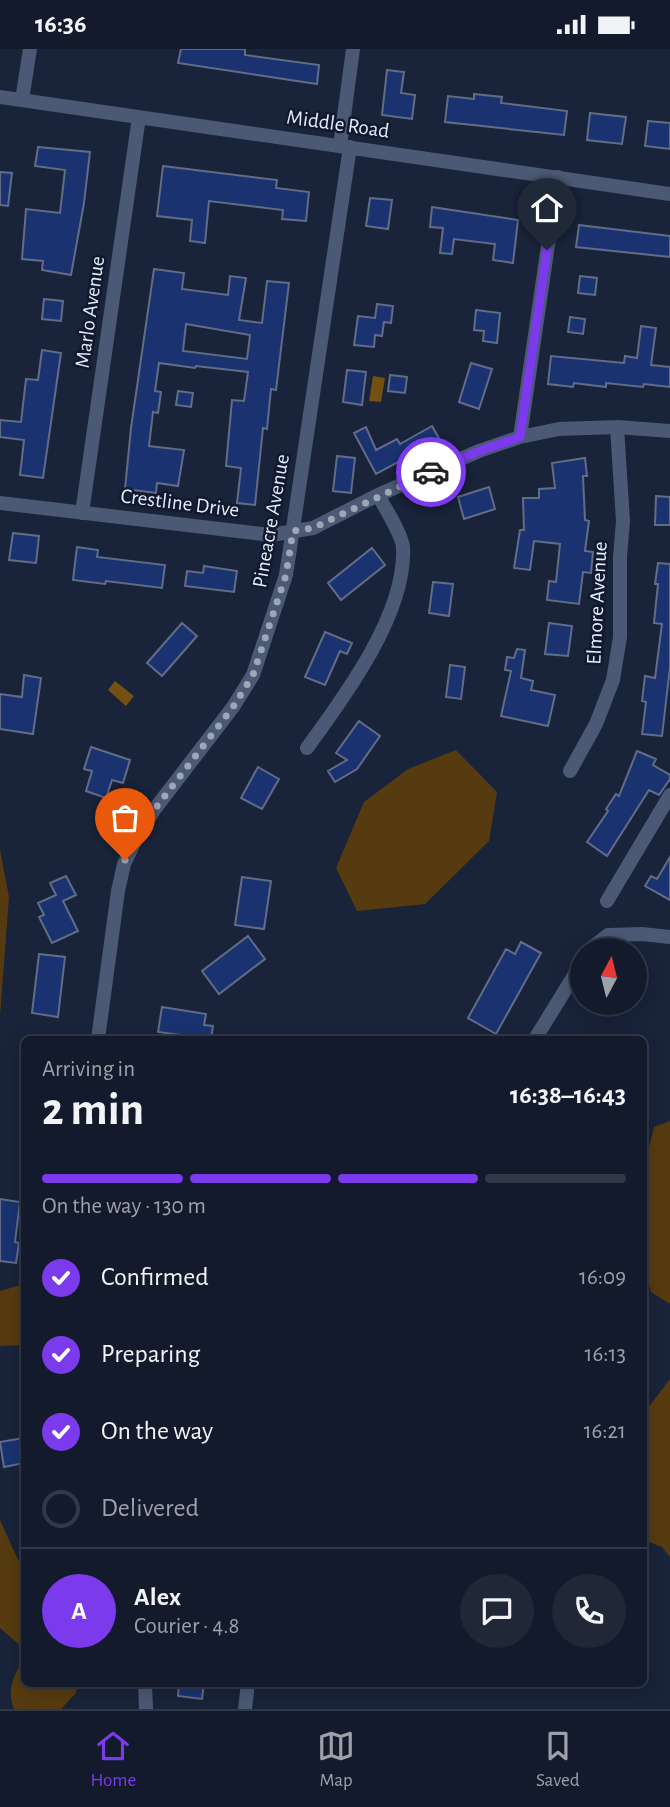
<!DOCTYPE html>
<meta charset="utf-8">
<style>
body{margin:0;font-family:"Alegreya Sans",sans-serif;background:#202737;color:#f1f3f6;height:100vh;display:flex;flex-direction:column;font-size:26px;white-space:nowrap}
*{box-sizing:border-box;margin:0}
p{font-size:23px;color:#9da1a9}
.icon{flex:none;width:38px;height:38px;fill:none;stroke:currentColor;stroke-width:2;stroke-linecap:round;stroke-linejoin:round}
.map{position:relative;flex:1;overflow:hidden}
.panel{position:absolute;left:21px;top:987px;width:626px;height:651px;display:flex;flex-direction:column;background:#131a2b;border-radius:10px;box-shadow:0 4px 18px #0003,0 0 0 2px #323847}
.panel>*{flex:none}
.needle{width:46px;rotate:7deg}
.tools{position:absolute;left:570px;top:889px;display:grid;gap:14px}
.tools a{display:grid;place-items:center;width:77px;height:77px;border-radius:50%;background:#131a2b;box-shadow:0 4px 18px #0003,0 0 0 2px #323847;font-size:35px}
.pin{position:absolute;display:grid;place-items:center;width:60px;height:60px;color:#fff;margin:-72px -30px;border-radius:50% 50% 50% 0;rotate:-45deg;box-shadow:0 0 7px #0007}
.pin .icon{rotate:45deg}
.courier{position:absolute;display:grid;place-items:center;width:70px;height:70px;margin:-35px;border:5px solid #7c3aed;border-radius:50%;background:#fff;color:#222;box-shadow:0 2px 9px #0007}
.overview em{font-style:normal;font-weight:600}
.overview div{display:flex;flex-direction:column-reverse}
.overview{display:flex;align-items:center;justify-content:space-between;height:119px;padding:0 21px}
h1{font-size:46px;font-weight:600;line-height:52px}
.bar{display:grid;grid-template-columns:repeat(4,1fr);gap:10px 7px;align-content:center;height:84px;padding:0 21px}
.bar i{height:9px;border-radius:5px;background:#323847}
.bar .active{background:#7c3aed}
.bar p{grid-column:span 4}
.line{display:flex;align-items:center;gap:18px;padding:0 21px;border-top:2px solid #323847}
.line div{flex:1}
.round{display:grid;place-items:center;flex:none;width:74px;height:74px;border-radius:37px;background:#202737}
ol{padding:0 21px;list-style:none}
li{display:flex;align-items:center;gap:21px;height:77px}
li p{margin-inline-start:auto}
li .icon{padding:7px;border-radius:50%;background:#7c3aed;color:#fff;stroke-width:4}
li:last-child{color:#9da1a9}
li i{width:38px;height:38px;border:4px solid #323847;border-radius:50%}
.status{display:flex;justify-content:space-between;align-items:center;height:49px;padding:0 35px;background:#131a2b;direction:ltr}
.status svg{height:19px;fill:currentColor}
.tabs{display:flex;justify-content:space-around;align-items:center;height:98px;border-top:2px solid #323847;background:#131a2b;font-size:19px;color:#9da1a9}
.tabs a{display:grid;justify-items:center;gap:4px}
.tabs .active{color:#7c3aed}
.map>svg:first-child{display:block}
.green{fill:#553b0f}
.water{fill:#745112}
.building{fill:#1a3370;stroke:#616d87;stroke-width:2;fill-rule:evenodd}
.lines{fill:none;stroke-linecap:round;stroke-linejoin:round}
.street{stroke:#4b5975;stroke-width:14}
.done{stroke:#9ea6b8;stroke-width:7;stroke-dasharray:0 12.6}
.route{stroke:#7c3aed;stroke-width:9}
.labels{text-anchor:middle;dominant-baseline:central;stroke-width:5;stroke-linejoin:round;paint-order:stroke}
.street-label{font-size:21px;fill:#e5edfc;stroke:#10192e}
</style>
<div class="status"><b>16:36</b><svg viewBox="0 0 49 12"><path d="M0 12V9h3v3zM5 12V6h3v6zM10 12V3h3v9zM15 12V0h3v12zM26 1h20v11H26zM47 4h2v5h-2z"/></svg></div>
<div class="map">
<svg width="670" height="1660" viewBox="0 0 670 1660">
<rect width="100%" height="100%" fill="#192339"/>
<path class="green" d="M 456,701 L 497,743 L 489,792 L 425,855 L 357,862 L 336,819 L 364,753 L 408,720 Z
M 0,801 L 9,848 L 0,967 Z
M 670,1072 L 670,1255 L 651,1243 L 644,1217 L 644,1118 L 654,1078 Z
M 24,1235 L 24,1296 L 0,1297 L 0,1242 Z
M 670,1330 L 670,1508 L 662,1498 L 644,1491 L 644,1364 Z
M 0,1471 L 24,1524 L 24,1600 L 0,1579 Z
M 24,1608 L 24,1634 L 78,1635 L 76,1644 L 61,1660 L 14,1660 C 6,1640 14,1627 24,1608 Z"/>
<path class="water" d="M 373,327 L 385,329 L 381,353 L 369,352 Z
M 115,632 L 134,647 L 126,657 L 108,641 Z"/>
<path class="building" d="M 181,0 L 245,0 L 245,6 L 319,16 L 317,35 L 178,14 Z
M 387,21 L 404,23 L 401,44 L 415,46 L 412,70 L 382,66 Z
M 474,45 L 502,48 L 501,54 L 567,62 L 564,86 L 445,73 L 448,47 L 474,50 Z
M 590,64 L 626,68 L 622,95 L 587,91 Z
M 648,72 L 670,74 L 670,100 L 645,97 Z
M 38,98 L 90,103 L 84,154 L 71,226 L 42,221 L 43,212 L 22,210 L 26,160 L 60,164 L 65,121 L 35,117 Z
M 163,117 L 277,131 L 276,139 L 309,143 L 306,172 L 282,170 L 283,161 L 209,152 L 205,194 L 190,192 L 192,171 L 157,167 Z
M 0,123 L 12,124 L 8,157 L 0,156 Z
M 370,149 L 392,151 L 388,180 L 366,177 Z
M 432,158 L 518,171 L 513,214 L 493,211 L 495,195 L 454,190 L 452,205 L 440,204 L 443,179 L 430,178 Z
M 579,176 L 670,187 L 670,208 L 576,198 Z
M 154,220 L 184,224 L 182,240 L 228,246 L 230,227 L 246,229 L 239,271 L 262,274 L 267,232 L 289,234 L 276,341 L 271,340 L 267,380 L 263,379 L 255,456 L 237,454 L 241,419 L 226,417 L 232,351 L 244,352 L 248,323 L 196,317 L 195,319 L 159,314 L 155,342 L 161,343 L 158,364 L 153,363 L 149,397 L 184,401 L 178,437 L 157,434 L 156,444 L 125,440 L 131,379 ZM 186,275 L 250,286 L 247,310 L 183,302 Z
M 580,227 L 597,229 L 595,246 L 578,244 Z
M 44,250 L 63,252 L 61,272 L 42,270 Z
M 377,255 L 393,257 L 391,274 L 384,273 L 382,287 L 375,286 L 374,298 L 354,296 L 358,267 L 375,269 Z
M 476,261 L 500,264 L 497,294 L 483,292 L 484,282 L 474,281 Z
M 570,268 L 585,270 L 583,285 L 568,283 Z
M 641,277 L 656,279 L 651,316 L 670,318 L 670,338 L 644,335 L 643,338 L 606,334 L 606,338 L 574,334 L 573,338 L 548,335 L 551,307 L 624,314 L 625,307 L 637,309 Z
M 42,301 L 61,304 L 43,429 L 20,426 L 24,391 L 0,388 L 0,371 L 21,373 L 26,330 L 38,331 Z
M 471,314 L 492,320 L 479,360 L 459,353 Z
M 347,321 L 366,323 L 362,356 L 343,353 Z
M 390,326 L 407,328 L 405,344 L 388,342 Z
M 178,342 L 193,344 L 191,358 L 176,356 Z
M 432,377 L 441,393 L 417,407 L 415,404 L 376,425 L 354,384 L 366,378 L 376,401 L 397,390 L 400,395 Z
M 337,407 L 355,409 L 351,444 L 333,442 Z
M 585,409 L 587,427 L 583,427 L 585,471 L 589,472 L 585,502 L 593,503 L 591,524 L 583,523 L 579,555 L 547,551 L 549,532 L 556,533 L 560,495 L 534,492 L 530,521 L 514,519 L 520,481 L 524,481 L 523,449 L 539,449 L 539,440 L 555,439 L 552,414 Z
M 489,438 L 495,460 L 464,470 L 458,448 Z
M 656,447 L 670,448 L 670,476 L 655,476 Z
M 13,484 L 39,487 L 36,514 L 9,511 Z
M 77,498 L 98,501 L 97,508 L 165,516 L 162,539 L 106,532 L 105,535 L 73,531 Z
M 372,499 L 385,516 L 341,551 L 328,534 Z
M 658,514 L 670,515 L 670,618 L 662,687 L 642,685 L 646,653 L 642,652 L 645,627 L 655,629 L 662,575 L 654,574 L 658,535 L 655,535 Z
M 204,517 L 237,522 L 234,543 L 185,537 L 187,522 L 203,524 Z
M 433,533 L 453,535 L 449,567 L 429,564 Z
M 182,574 L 197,587 L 162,627 L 147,614 Z
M 549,574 L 572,577 L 568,607 L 545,605 Z
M 325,583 L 352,594 L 347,605 L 340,602 L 325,636 L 305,628 Z
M 517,600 L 525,601 L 521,629 L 533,632 L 531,641 L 555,646 L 548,677 L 501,667 L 511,622 L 505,621 L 507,608 L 514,609 Z
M 450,616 L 465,618 L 461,650 L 446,648 Z
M 24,626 L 41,629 L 33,685 L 0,680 L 0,645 L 22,648 Z
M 359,672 L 380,687 L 357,720 L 335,733 L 328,722 L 347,711 L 336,704 Z
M 91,698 L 130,711 L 123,734 L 112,731 L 106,749 L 86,742 L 92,722 L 84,720 Z
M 637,702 L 656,710 L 653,716 L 670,726 L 670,730 L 659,746 L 649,741 L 607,807 L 587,793 L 608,762 L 606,760 L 616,745 L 619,747 Z
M 258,718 L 279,730 L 262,760 L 241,749 Z
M 670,808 L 670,851 L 645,837 L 651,827 L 657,830 Z
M 66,827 L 76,846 L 63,852 L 78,882 L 52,894 L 39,868 L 44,866 L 38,854 L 56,846 L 50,834 Z
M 242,828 L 271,832 L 264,880 L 235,876 Z
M 248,887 L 265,910 L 219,945 L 202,922 Z
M 521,893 L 541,904 L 496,985 L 468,969 L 506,900 L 515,905 Z
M 39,905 L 65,908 L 58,968 L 32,964 Z
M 162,958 L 206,965 L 204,976 L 213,977 L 211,990 L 158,983 Z
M 0,1150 L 20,1153 L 15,1193 L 19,1194 L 16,1214 L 0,1212 Z
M 24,1389 L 24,1414 L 4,1418 L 0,1393 Z
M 179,1634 L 204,1634 L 202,1650 L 178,1647 Z"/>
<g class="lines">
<path class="street" d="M 0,48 L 670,145
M 22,51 L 30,0
M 340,97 L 353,0
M 520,388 L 558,128
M 0,454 L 271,486 L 313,479 L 378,446 L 479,402 L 520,388 L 559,380 L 617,378 L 670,382
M 82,464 L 139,68
M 307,699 C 345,647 406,565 403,499 C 403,487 385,459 378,446
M 570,722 L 596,675 L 613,631 L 620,588 L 620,508 L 623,472 L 617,378
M 607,852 L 670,746
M 589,901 L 608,886 L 642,885 L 670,888
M 98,990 L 118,842 L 124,815 L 137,788 L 154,761 L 233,658 L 253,626 L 286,526 L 350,98
M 535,990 L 583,912
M 145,1634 L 146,1660
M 245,1660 L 248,1634"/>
</g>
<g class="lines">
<path class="done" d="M 125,811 L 154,761 L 233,658 L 253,626 L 286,526 L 293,482 L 313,479 L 431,423"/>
<path class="route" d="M 431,423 L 479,402 L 520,388 L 547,201"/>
</g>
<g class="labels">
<g class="street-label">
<text transform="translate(338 75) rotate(8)">Middle Road</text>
<text transform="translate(90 263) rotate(-82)">Marlo Avenue</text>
<text transform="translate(180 454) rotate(7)">Crestline Drive</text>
<text transform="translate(271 472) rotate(-80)">Pineacre Avenue</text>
<text transform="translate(597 554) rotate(-87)">Elmore Avenue</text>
</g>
</g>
</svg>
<div class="tools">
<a><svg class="needle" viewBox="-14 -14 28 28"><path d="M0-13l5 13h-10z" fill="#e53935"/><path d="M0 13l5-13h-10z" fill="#9da1a9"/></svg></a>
</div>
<div class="pin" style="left:125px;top:811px;background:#ea580c"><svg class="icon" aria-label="bag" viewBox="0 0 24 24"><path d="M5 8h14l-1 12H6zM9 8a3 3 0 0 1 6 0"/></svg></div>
<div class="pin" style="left:547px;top:201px;background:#1f2937"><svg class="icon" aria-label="home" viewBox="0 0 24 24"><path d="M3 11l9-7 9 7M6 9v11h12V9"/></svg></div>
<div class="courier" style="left:431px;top:423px"><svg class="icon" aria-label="car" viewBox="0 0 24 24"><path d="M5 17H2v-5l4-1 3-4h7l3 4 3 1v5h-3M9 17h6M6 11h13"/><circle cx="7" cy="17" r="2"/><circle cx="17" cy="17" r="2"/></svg></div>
<section class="panel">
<div class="overview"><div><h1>2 min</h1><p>Arriving in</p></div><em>16:38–16:43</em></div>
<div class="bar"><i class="active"></i><i class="active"></i><i class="active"></i><i></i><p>On the way · 130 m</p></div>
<ol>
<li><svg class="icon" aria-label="check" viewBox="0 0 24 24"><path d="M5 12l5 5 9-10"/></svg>Confirmed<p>16:09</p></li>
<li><svg class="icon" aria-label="check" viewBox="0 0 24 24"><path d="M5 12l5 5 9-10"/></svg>Preparing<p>16:13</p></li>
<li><svg class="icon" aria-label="check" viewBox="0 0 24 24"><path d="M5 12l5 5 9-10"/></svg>On the way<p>16:21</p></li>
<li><i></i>Delivered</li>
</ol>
<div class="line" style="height:126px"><b class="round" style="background:#7c3aed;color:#fff">A</b><div><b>Alex</b><p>Courier · 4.8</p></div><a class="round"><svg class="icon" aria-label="chat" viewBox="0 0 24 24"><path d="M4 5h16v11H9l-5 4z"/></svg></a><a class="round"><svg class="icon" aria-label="phone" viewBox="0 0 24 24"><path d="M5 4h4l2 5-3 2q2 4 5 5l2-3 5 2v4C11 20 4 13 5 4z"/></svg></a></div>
</section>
</div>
<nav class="tabs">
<a class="active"><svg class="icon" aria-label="home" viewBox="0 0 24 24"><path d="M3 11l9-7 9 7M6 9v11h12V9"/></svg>Home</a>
<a><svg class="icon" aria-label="map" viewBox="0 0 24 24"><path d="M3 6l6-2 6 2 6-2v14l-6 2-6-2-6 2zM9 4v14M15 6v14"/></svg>Map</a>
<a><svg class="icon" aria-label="saved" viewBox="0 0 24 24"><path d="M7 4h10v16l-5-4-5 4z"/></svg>Saved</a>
</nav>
